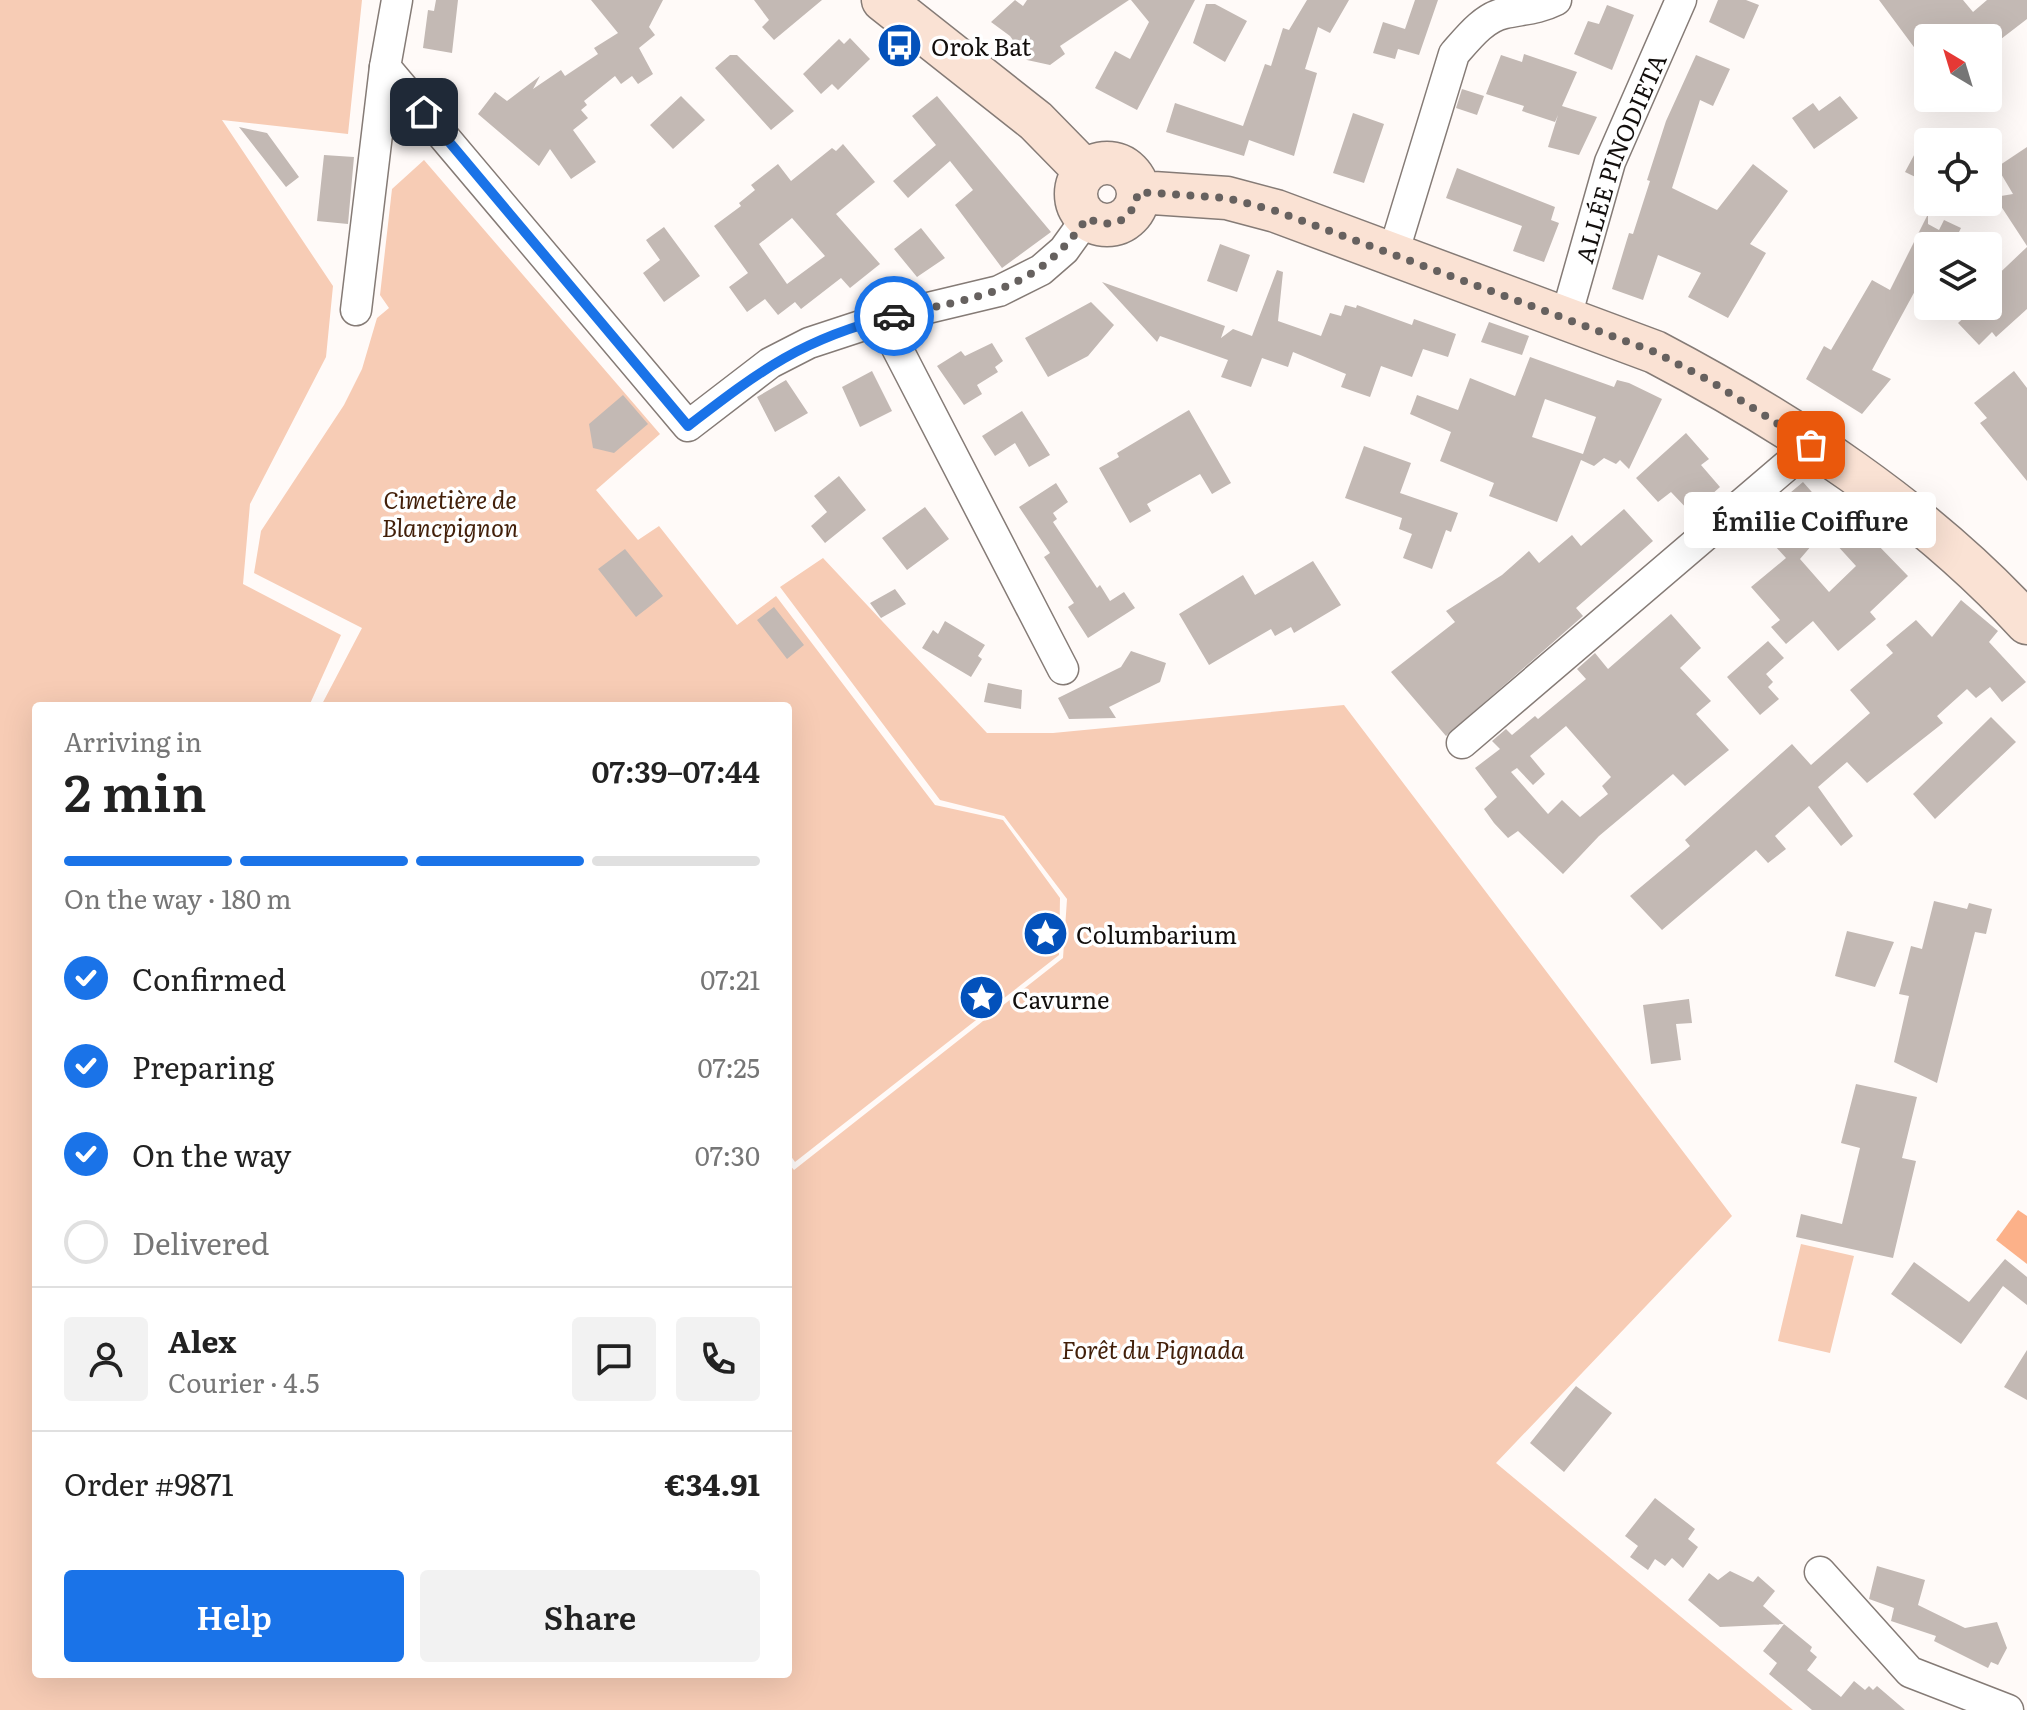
<!DOCTYPE html>
<meta charset="utf-8">
<style>
body{margin:0;font-family:Literata,serif;background:#f2f2f2;color:#222;height:100vh;display:flex;flex-direction:column;font-size:30px;white-space:nowrap}
*{box-sizing:border-box;margin:0}
p{font-size:26px;color:#767676}
.icon{flex:none;width:44px;height:44px;fill:none;stroke:currentColor;stroke-width:2;stroke-linecap:round;stroke-linejoin:round}
.map{position:relative;flex:1;overflow:hidden}
.side{position:absolute;left:32px;top:702px;width:760px;height:976px;display:flex;flex-direction:column;background:#fff;border-radius:8px;box-shadow:0 8px 32px #0002}
.side>*{flex:none}
.needle{width:52px;rotate:322deg}
.buttons{position:absolute;left:1914px;top:24px;display:grid;gap:16px}
.buttons a{display:grid;place-items:center;width:88px;height:88px;border-radius:8px;background:#fff;box-shadow:0 8px 32px #0002;font-size:40px}
.pin{position:absolute;display:grid;place-items:center;width:68px;height:68px;color:#fff;margin:-34px;border-radius:16px;box-shadow:0 4px 12px #0006}
.courier{position:absolute;display:grid;place-items:center;width:80px;height:80px;margin:-40px;border:6px solid #1a73e8;border-radius:50%;background:#fff;color:#222;box-shadow:0 2px 10px #0007}
.bubble{position:absolute;height:56px;border-radius:8px;background:#fff;box-shadow:0 8px 32px #0002;font-size:26px;font-weight:600;line-height:56px;text-align:center}
.overview em{font-style:normal;font-weight:600}
.overview div{display:flex;flex-direction:column-reverse}
.overview{display:flex;align-items:center;justify-content:space-between;height:136px;padding:0 32px}
h1{font-size:52px;font-weight:600;line-height:60px}
.bar{display:grid;grid-template-columns:repeat(4,1fr);gap:12px 8px;align-content:center;height:96px;padding:0 32px}
.bar i{height:10px;border-radius:6px;background:#e0e0e0}
.bar .active{background:#1a73e8}
.bar p{grid-column:span 4}
.line{display:flex;align-items:center;gap:20px;padding:0 32px;border-top:2px solid #e0e0e0}
.line div{flex:1}
.round{display:grid;place-items:center;flex:none;width:84px;height:84px;border-radius:8px;background:#f2f2f2}
ol{padding:0 32px;list-style:none}
li{display:flex;align-items:center;gap:24px;height:88px}
li p{margin-inline-start:auto}
li .icon{padding:8px;border-radius:50%;background:#1a73e8;color:#fff;stroke-width:4}
li:last-child{color:#767676}
li i{width:44px;height:44px;border:4px solid #e0e0e0;border-radius:50%}
.cta{display:flex;gap:16px;margin-top:auto;padding:16px 32px}
.cta a{flex:1;height:92px;border-radius:8px;background:#1a73e8;color:#fff;font-size:32px;font-weight:600;line-height:92px;text-align:center}
.cta a+a{background:#f2f2f2;color:#222}
.map>svg:first-child{display:block}
.green{fill:#f7ccb5}
.water{fill:#fcb189}
.building{fill:#c3b9b4;fill-rule:evenodd}
.lines{fill:none;stroke-linecap:round;stroke-linejoin:round}
.street-casing{stroke:#857b76;stroke-width:33}
.secondary-casing{stroke:#857b76;stroke-width:45}
.street{stroke:#fff;stroke-width:30}
.secondary{stroke:#fae2d4;stroke-width:42}
.done{stroke:#66615f;stroke-width:8;stroke-dasharray:0 14.4}
.route{stroke:#1a73e8;stroke-width:10}
.labels{text-anchor:middle;dominant-baseline:central;stroke-width:7;stroke-linejoin:round;paint-order:stroke}
.poi-label{font-size:24px;fill:#130f0d;stroke:#fff;text-anchor:start}
.street-label{font-size:24px;fill:#130f0d;stroke:#fff}
.park-label{font-size:24px;font-style:italic;fill:#421f09;stroke:#fff}
</style>
<div class="map">
<svg width="2027" height="1710" viewBox="0 0 2027 1710">
<rect width="100%" height="100%" fill="#fffaf8"/>
<path class="green" d="M 0,0 L 362,0 L 348,134 L 222,120 L 333,286 L 326,357 L 250,504 L 243,584 L 341,635 L 309,706 L 36,706 L 36,1674 L 788,1674 L 788,1163 L 794,1170 L 1063,958 L 1067,899 L 1004,816 L 940,800 L 780,587 L 823,558 L 987,733 L 1053,733 L 1344,705 L 1732,1216 L 1496,1463 L 1793,1710 L 0,1710 Z
M 424,160 L 660,434 L 596,490 L 638,540 L 659,526 L 737,625 L 776,596 L 935,805 L 1003,820 L 1060,898 L 1059,955 L 795,1162 L 788,1152 L 788,706 L 321,706 L 362,628 L 254,573 L 261,531 L 344,405 L 362,369 L 377,318 L 389,308 L 380,295 L 392,189 Z
M 1801,1244 L 1854,1256 L 1830,1353 L 1778,1341 Z"/>
<path class="water" d="M 2018,1210 L 2027,1216 L 2027,1264 L 1996,1240 Z"/>
<path class="building" d="M 436,0 L 458,0 L 452,53 L 423,48 L 428,10 L 434,11 Z
M 591,0 L 663,0 L 649,27 L 655,35 L 639,48 L 653,74 L 638,84 L 632,76 L 621,84 L 615,76 L 584,101 L 587,105 L 581,110 L 588,118 L 573,130 L 596,162 L 571,179 L 550,149 L 539,166 L 478,114 L 495,92 L 507,101 L 540,76 L 533,89 L 561,70 L 565,76 L 598,54 L 594,48 L 618,33 Z
M 754,0 L 822,0 L 774,40 L 762,27 L 769,20 Z
M 1015,0 L 1023,6 L 1027,0 L 1129,0 L 1060,46 L 1065,54 L 1050,65 L 1027,60 L 1010,36 L 991,22 Z
M 1131,0 L 1195,0 L 1137,110 L 1095,88 L 1115,51 L 1130,59 L 1149,22 Z
M 1307,0 L 1349,0 L 1330,33 L 1318,27 L 1305,69 L 1317,73 L 1294,156 L 1249,140 L 1244,156 L 1166,132 L 1175,103 L 1243,126 L 1265,64 L 1271,66 L 1283,28 L 1289,30 Z
M 1415,0 L 1438,0 L 1419,55 L 1398,49 L 1395,59 L 1373,53 L 1383,22 L 1405,29 Z
M 1718,0 L 1746,0 L 1759,5 L 1744,39 L 1709,22 Z
M 1879,0 L 1963,0 L 1973,12 L 1987,0 L 2027,0 L 2027,19 L 1988,49 L 1988,38 L 1928,38 L 1928,66 Z
M 1206,4 L 1215,4 L 1247,21 L 1225,62 L 1193,43 Z
M 1607,5 L 1634,15 L 1612,70 L 1574,54 L 1588,21 L 1599,24 Z
M 850,38 L 870,59 L 838,90 L 832,84 L 821,94 L 803,74 L 839,39 L 844,44 Z
M 1524,54 L 1577,72 L 1562,106 L 1597,117 L 1579,155 L 1548,147 L 1558,115 L 1555,122 L 1522,111 L 1524,106 L 1486,94 L 1501,55 L 1522,62 Z
M 730,55 L 737,55 L 794,111 L 771,130 L 715,68 Z
M 1696,55 L 1730,69 L 1713,106 L 1700,100 L 1672,188 L 1717,210 L 1753,164 L 1788,191 L 1750,244 L 1766,253 L 1728,318 L 1688,297 L 1701,273 L 1658,255 L 1643,300 L 1612,289 L 1629,233 L 1633,234 L 1650,181 L 1647,180 L 1666,121 Z
M 1462,89 L 1484,96 L 1477,115 L 1456,108 Z
M 681,96 L 705,120 L 673,149 L 650,125 Z
M 937,96 L 1051,232 L 1002,268 L 955,205 L 973,190 L 950,161 L 908,198 L 893,181 L 936,145 L 912,116 Z
M 1840,96 L 1858,118 L 1814,149 L 1792,118 L 1813,103 L 1819,111 Z
M 1353,113 L 1384,124 L 1364,183 L 1333,173 Z
M 239,127 L 267,133 L 299,177 L 286,187 Z
M 1928,129 L 1928,183 L 1905,172 Z
M 843,144 L 875,182 L 836,214 L 880,264 L 850,288 L 841,278 L 801,309 L 795,302 L 778,315 L 765,299 L 747,312 L 729,287 L 748,273 L 714,226 L 741,206 L 739,203 L 755,190 L 751,185 L 778,164 L 791,181 L 832,148 L 836,151 ZM 792,218 L 825,256 L 787,284 L 759,244 Z
M 2027,147 L 2027,246 L 1995,197 L 2013,194 L 1997,167 Z
M 324,155 L 354,157 L 348,224 L 317,221 Z
M 1457,168 L 1555,207 L 1551,220 L 1559,223 L 1544,262 L 1513,251 L 1522,226 L 1446,198 Z
M 1928,214 L 1928,224 L 1939,230 L 1944,220 L 1961,228 L 1956,238 L 1971,246 L 1928,246 L 1928,267 L 1872,370 L 1891,379 L 1862,414 L 1806,379 L 1824,346 L 1831,350 L 1872,280 L 1890,290 Z
M 664,227 L 700,276 L 664,302 L 643,273 L 660,260 L 646,240 Z
M 921,228 L 945,258 L 917,277 L 894,249 Z
M 1220,244 L 1250,255 L 1237,292 L 1207,281 Z
M 2027,247 L 2027,309 L 1996,337 L 1992,332 L 1979,345 L 1958,323 L 1968,314 L 1969,306 L 1988,306 L 1988,284 Z
M 1277,270 L 1283,272 L 1278,321 L 1321,336 L 1330,313 L 1341,316 L 1345,305 L 1356,308 L 1357,305 L 1412,325 L 1414,319 L 1456,334 L 1448,357 L 1423,349 L 1412,377 L 1381,366 L 1370,397 L 1341,387 L 1346,374 L 1293,352 L 1288,367 L 1262,358 L 1251,387 L 1221,377 L 1228,360 L 1160,336 L 1157,342 L 1102,282 L 1225,326 L 1221,338 L 1233,329 L 1252,336 Z
M 1091,302 L 1114,325 L 1088,356 L 1048,377 L 1025,338 Z
M 1489,322 L 1529,336 L 1522,355 L 1481,342 Z
M 992,343 L 1003,361 L 995,367 L 998,372 L 977,385 L 982,394 L 964,405 L 937,366 L 961,351 L 965,356 Z
M 1530,357 L 1614,387 L 1617,380 L 1629,383 L 1662,399 L 1629,469 L 1620,460 L 1616,464 L 1604,458 L 1594,466 L 1581,460 L 1557,522 L 1489,496 L 1494,483 L 1440,461 L 1451,432 L 1410,414 L 1417,395 L 1458,410 L 1470,378 L 1515,396 ZM 1545,399 L 1596,417 L 1583,454 L 1532,437 Z
M 872,371 L 892,411 L 860,427 L 842,387 Z
M 2014,371 L 2027,388 L 2027,481 L 1980,423 L 1987,418 L 1974,403 Z
M 786,380 L 808,413 L 775,432 L 757,397 Z
M 623,395 L 648,424 L 614,453 L 593,448 L 589,424 Z
M 1189,410 L 1231,483 L 1212,494 L 1200,474 L 1147,504 L 1151,511 L 1130,523 L 1099,468 L 1119,457 L 1117,453 Z
M 1022,411 L 1050,455 L 1029,467 L 1015,443 L 995,456 L 982,436 Z
M 1686,433 L 1709,459 L 1701,465 L 1720,487 L 1691,513 L 1671,492 L 1658,502 L 1636,478 Z
M 1364,446 L 1411,463 L 1400,493 L 1458,513 L 1451,532 L 1446,530 L 1432,569 L 1403,558 L 1412,534 L 1399,529 L 1402,518 L 1345,498 Z
M 839,476 L 866,510 L 825,543 L 811,526 L 827,512 L 814,496 Z
M 1803,482 L 1834,517 L 1843,509 L 1908,576 L 1870,612 L 1876,619 L 1838,651 L 1813,621 L 1786,644 L 1771,627 L 1780,620 L 1751,587 L 1786,558 L 1754,523 ZM 1824,531 L 1856,566 L 1829,592 L 1800,559 Z
M 1056,483 L 1068,502 L 1053,513 L 1057,519 L 1053,522 L 1097,588 L 1100,585 L 1110,601 L 1124,592 L 1135,608 L 1088,638 L 1068,607 L 1074,603 L 1044,557 L 1050,553 L 1019,507 Z
M 925,507 L 949,539 L 907,570 L 882,538 Z
M 1624,509 L 1653,541 L 1576,608 L 1583,616 L 1446,736 L 1391,672 L 1455,622 L 1446,611 L 1502,575 L 1529,551 L 1539,563 L 1572,535 L 1581,546 Z
M 625,549 L 663,596 L 636,617 L 598,569 Z
M 1313,561 L 1341,605 L 1294,633 L 1291,627 L 1275,636 L 1271,629 L 1209,665 L 1179,614 L 1243,575 L 1255,595 Z
M 895,589 L 906,604 L 881,618 L 870,603 Z
M 1961,600 L 1998,631 L 1989,642 L 2026,682 L 2002,702 L 1990,687 L 1976,698 L 1967,689 L 1937,716 L 1943,723 L 1867,783 L 1847,762 L 1818,787 L 1853,836 L 1841,846 L 1809,806 L 1775,836 L 1786,849 L 1768,863 L 1756,850 L 1662,930 L 1630,896 L 1690,846 L 1685,840 L 1792,744 L 1811,765 L 1870,713 L 1850,690 L 1893,653 L 1886,645 L 1916,620 L 1932,637 Z
M 774,607 L 804,645 L 787,659 L 757,620 Z
M 1671,614 L 1701,648 L 1680,668 L 1711,701 L 1696,714 L 1729,750 L 1685,786 L 1673,774 L 1599,836 L 1563,874 L 1518,831 L 1508,838 L 1494,823 L 1484,809 L 1497,797 L 1475,768 L 1500,749 L 1492,741 L 1506,729 L 1512,735 L 1535,716 L 1538,719 L 1586,679 L 1577,669 L 1595,653 L 1608,669 ZM 1566,726 L 1611,777 L 1602,786 L 1608,794 L 1580,817 L 1562,800 L 1548,814 L 1511,772 L 1517,768 L 1533,785 L 1545,774 L 1530,756 Z
M 945,621 L 985,645 L 978,656 L 982,659 L 971,677 L 922,648 L 933,630 L 938,634 Z
M 1768,641 L 1784,658 L 1766,674 L 1773,682 L 1768,687 L 1779,699 L 1760,715 L 1727,677 Z
M 1131,651 L 1166,663 L 1160,682 L 1109,707 L 1116,718 L 1069,719 L 1058,698 L 1121,667 Z
M 988,683 L 1022,690 L 1021,709 L 984,702 Z
M 1991,717 L 2016,742 L 1935,819 L 1913,794 Z
M 1934,901 L 1967,909 L 1969,903 L 1992,909 L 1986,934 L 1975,932 L 1937,1083 L 1894,1062 L 1909,996 L 1899,994 L 1911,946 L 1922,949 Z
M 1847,931 L 1894,942 L 1875,987 L 1835,976 Z
M 1689,999 L 1692,1023 L 1676,1024 L 1681,1060 L 1651,1064 L 1643,1005 Z
M 1856,1084 L 1917,1097 L 1902,1158 L 1916,1161 L 1893,1258 L 1796,1237 L 1801,1214 L 1842,1224 L 1860,1148 L 1841,1143 Z
M 2005,1259 L 2027,1277 L 2027,1305 L 2003,1286 L 1961,1344 L 1891,1294 L 1914,1262 L 1969,1302 Z
M 2027,1350 L 2027,1400 L 2004,1387 Z
M 1576,1386 L 1612,1413 L 1564,1472 L 1530,1443 Z
M 1655,1498 L 1695,1529 L 1688,1539 L 1698,1547 L 1683,1568 L 1672,1558 L 1665,1566 L 1655,1559 L 1648,1570 L 1630,1557 L 1638,1546 L 1625,1536 Z
M 1877,1566 L 1925,1580 L 1918,1605 L 1965,1628 L 1997,1622 L 2007,1648 L 1998,1665 L 1991,1662 L 1988,1668 L 1934,1641 L 1936,1636 L 1891,1621 L 1894,1608 L 1869,1599 Z
M 1730,1571 L 1753,1582 L 1758,1576 L 1775,1591 L 1763,1606 L 1784,1624 L 1720,1627 L 1688,1600 L 1709,1573 L 1718,1580 Z
M 1784,1624 L 1812,1647 L 1810,1651 L 1817,1657 L 1807,1670 L 1841,1697 L 1854,1681 L 1865,1690 L 1869,1686 L 1873,1690 L 1877,1686 L 1905,1710 L 1812,1710 L 1769,1674 L 1777,1663 L 1763,1651 Z"/>
<g class="lines">
<defs>
<g id="street">
<path d="M 397,0 L 385,67 L 688,426 L 770,363 L 809,343 L 882,319 L 999,291 L 1041,270 L 1064,250 L 1087,218"/>
<path d="M 1393,254 L 1454,54 C 1468,38 1484,17 1505,13 C 1524,9 1538,9 1556,0"/>
<path d="M 356,310 L 385,67"/>
<path id="s1" d="M 1566,317 L 1610,162 L 1681,0"/>
<path d="M 882,319 L 1063,669"/>
<path d="M 1462,743 L 1811,445"/>
<path d="M 1820,1572 L 1910,1672 L 2008,1710"/>
</g>
<path id="secondary" d="M 883,0 L 1036,121 L 1085,171
M1076 194a31 31 0 1 1 62 0a31 31 0 1 1-62 0Z
M 1138,192 L 1227,198 L 1276,211 L 1655,352 C 1790,423 1923,510 2027,623"/>
</defs>
<use href="#street" class="street-casing"/>
<use href="#secondary" class="secondary-casing"/>
<use href="#street" class="street"/>
<use href="#secondary" class="secondary"/>
</g>
<g class="lines">
<path class="done" d="M 894,316 C 978,296 1035,294 1087,218 C 1112,231 1133,221 1138,192 L 1227,198 L 1276,211 L 1655,352 L 1712,382 L 1811,445"/>
<path class="route" d="M 424,112 L 688,426 C 761,370 803,338 894,316"/>
</g>
<defs>
<symbol id="bus-disc" viewBox="-11 -11 22 22"><circle r="9.5" fill="#0351bb" stroke="#fff"/><path d="M-5-6H5V4H4V6H2V4H-2V6H-4V4H-5ZM-3.5-4V0h7V-4ZM-3.5 1.2v1.5H-2V1.2ZM2 1.2v1.5H3.5V1.2Z" fill="#fff"/></symbol>
<symbol id="sight-disc" viewBox="-11 -11 22 22"><circle r="9.5" fill="#0351bb" stroke="#fff"/><path d="M0-6L1.8-2.2L6-1.7L2.9 1.2L3.7 5.4L0 3.3L-3.7 5.4L-2.9 1.2L-6-1.7L-1.8-2.2Z" fill="#fff"/></symbol>
</defs>
<g fill-rule="evenodd">
<use href="#bus-disc" x="874" y="20" width="51" height="51"/>
<use href="#sight-disc" x="1020" y="908" width="51" height="51"/>
<use href="#sight-disc" x="956" y="972" width="51" height="51"/>
</g>
<g class="labels">
<g class="poi-label">
<text x="931" y="45">Orok Bat</text>
<text x="1076" y="933">Columbarium</text>
<text x="1012" y="998">Cavurne</text>
</g>
<g class="street-label">
<text stroke="none"><textPath href="#s1" startOffset="168">ALLÉE PINODIETA</textPath></text>
</g>
<g class="park-label">
<text x="450" y="498">Cimetière de<tspan x="450" dy="28">Blancpignon</tspan></text>
<text x="1153" y="1348">Forêt du Pignada</text>
</g>
</g>
</svg>
<div class="buttons">
<a><svg class="needle" viewBox="-14 -14 28 28"><path d="M0-13l5 13h-10z" fill="#e53935"/><path d="M0 13l5-13h-10z" fill="#767676"/></svg></a>
<a><svg class="icon" aria-label="locate" viewBox="0 0 24 24"><circle cx="12" cy="12" r="6"/><path d="M12 2v4M12 18v4M2 12h4M18 12h4"/></svg></a>
<a><svg class="icon" aria-label="layers" viewBox="0 0 24 24"><path d="M12 4l9 5-9 5-9-5zM3 14l9 5 9-5"/></svg></a>
</div>
<div class="pin" style="left:1811px;top:445px;background:#ea580c"><svg class="icon" aria-label="bag" viewBox="0 0 24 24"><path d="M5 8h14l-1 12H6zM9 8a3 3 0 0 1 6 0"/></svg></div>
<div class="pin" style="left:424px;top:112px;background:#1f2937"><svg class="icon" aria-label="home" viewBox="0 0 24 24"><path d="M3 11l9-7 9 7M6 9v11h12V9"/></svg></div>
<div class="courier" style="left:894px;top:316px"><svg class="icon" aria-label="car" viewBox="0 0 24 24"><path d="M5 17H2v-5l4-1 3-4h7l3 4 3 1v5h-3M9 17h6M6 11h13"/><circle cx="7" cy="17" r="2"/><circle cx="17" cy="17" r="2"/></svg></div>
<div class="bubble" style="left:1684px;top:492px;width:252px">Émilie Coiffure</div>
<section class="side">
<div class="overview"><div><h1>2 min</h1><p>Arriving in</p></div><em>07:39–07:44</em></div>
<div class="bar"><i class="active"></i><i class="active"></i><i class="active"></i><i></i><p>On the way · 180 m</p></div>
<ol>
<li><svg class="icon" aria-label="check" viewBox="0 0 24 24"><path d="M5 12l5 5 9-10"/></svg>Confirmed<p>07:21</p></li>
<li><svg class="icon" aria-label="check" viewBox="0 0 24 24"><path d="M5 12l5 5 9-10"/></svg>Preparing<p>07:25</p></li>
<li><svg class="icon" aria-label="check" viewBox="0 0 24 24"><path d="M5 12l5 5 9-10"/></svg>On the way<p>07:30</p></li>
<li><i></i>Delivered</li>
</ol>
<div class="line" style="height:144px"><a class="round"><svg class="icon" aria-label="person" viewBox="0 0 24 24"><circle cx="12" cy="8" r="4"/><path d="M4 21q1-7 8-7t8 7"/></svg></a><div><b>Alex</b><p>Courier · 4.5</p></div><a class="round"><svg class="icon" aria-label="chat" viewBox="0 0 24 24"><path d="M4 5h16v11H9l-5 4z"/></svg></a><a class="round"><svg class="icon" aria-label="phone" viewBox="0 0 24 24"><path d="M5 4h4l2 5-3 2q2 4 5 5l2-3 5 2v4C11 20 4 13 5 4z"/></svg></a></div>
<div class="line" style="height:104px"><div>Order #9871</div><b>€34.91</b></div>
<div class="cta"><a>Help</a><a>Share</a></div>
</section>
</div>
